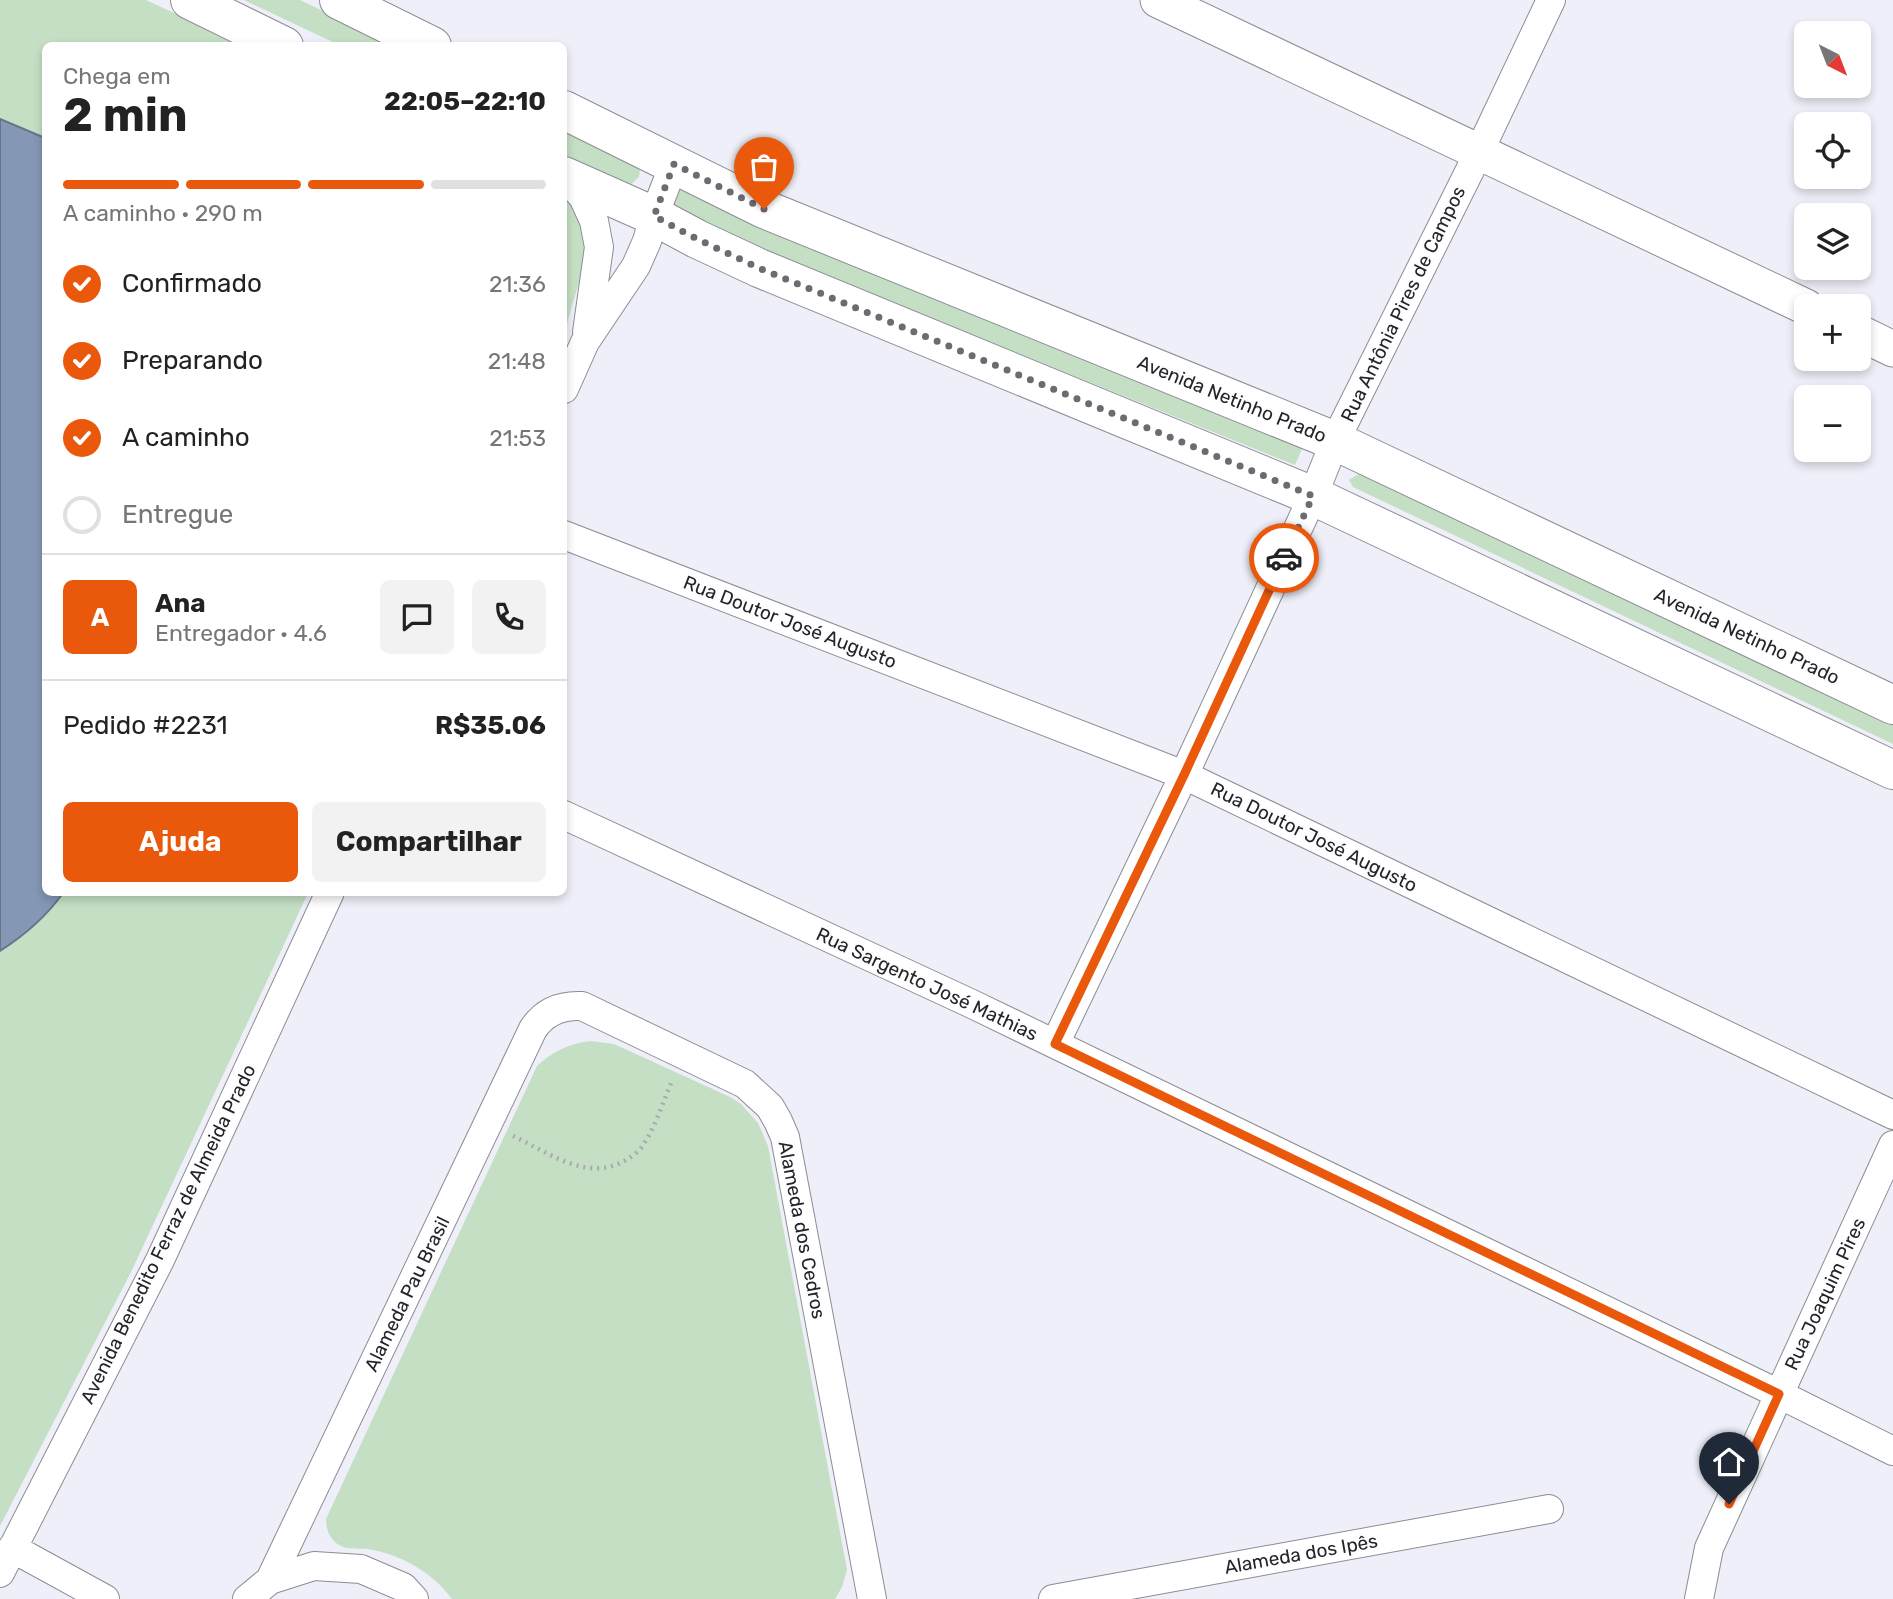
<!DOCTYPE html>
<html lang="pt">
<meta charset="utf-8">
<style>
body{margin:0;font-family:Rubik,sans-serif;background:#f2f2f2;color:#222;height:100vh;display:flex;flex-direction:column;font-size:26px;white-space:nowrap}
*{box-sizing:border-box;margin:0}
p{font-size:23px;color:#767676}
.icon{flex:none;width:38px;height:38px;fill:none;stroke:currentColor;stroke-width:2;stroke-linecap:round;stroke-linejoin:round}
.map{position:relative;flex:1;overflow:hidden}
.panel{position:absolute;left:42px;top:42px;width:525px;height:854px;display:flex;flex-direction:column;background:#fff;border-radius:10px;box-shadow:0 4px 10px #0003}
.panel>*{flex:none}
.needle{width:46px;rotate:138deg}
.buttons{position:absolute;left:1794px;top:21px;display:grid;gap:14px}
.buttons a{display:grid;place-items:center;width:77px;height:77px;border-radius:10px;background:#fff;box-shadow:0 4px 10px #0003;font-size:35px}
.pin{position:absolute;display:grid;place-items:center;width:60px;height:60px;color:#fff;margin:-72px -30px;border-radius:50% 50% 50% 0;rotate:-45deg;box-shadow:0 0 7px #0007}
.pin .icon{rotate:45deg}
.courier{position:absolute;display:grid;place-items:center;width:70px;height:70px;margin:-35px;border:5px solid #ea580c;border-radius:50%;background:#fff;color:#222;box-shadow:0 2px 9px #0007}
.headline em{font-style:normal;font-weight:700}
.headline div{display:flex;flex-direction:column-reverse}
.headline{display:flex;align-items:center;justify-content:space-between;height:119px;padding:0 21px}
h1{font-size:46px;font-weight:700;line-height:52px}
.bar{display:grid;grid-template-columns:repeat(4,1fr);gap:10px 7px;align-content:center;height:84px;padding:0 21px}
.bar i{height:9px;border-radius:5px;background:#e0e0e0}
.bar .current{background:#ea580c}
.bar p{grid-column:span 4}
.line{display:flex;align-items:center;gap:18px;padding:0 21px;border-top:2px solid #e0e0e0}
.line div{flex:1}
.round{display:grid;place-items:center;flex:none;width:74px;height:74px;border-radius:10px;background:#f2f2f2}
ol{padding:0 21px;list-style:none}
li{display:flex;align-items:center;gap:21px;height:77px}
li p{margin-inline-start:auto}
li .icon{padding:7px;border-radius:50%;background:#ea580c;color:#fff;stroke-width:4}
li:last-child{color:#767676}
li i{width:38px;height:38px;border:4px solid #e0e0e0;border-radius:50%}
.primary-button{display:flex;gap:14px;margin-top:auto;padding:14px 21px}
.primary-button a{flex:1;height:80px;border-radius:10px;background:#ea580c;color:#fff;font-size:28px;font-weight:700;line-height:80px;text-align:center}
.primary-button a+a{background:#f2f2f2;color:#222}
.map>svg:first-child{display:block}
.green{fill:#c5dfc4}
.water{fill:#8497b4;stroke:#67748a;stroke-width:2}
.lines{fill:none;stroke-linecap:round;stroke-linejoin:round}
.minor-casing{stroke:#8b8d95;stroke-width:30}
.tertiary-casing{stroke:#8b8d95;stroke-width:37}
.secondary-casing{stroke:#8b8d95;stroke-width:40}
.path{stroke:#a8a9b0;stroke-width:4.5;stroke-dasharray:2 5;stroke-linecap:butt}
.minor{stroke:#fff;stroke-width:28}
.tertiary{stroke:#fff;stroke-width:35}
.secondary{stroke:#fff;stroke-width:38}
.done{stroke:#6b6b71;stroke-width:7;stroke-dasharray:0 12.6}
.route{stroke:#ea580c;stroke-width:9}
.labels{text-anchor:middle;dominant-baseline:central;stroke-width:5;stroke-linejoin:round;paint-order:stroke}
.street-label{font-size:19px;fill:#242428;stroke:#fdfdff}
</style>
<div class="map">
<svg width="1893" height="1599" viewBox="0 0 1893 1599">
<rect width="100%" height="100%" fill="#eeeff8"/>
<path class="green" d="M 0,0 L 146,0 L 243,45 L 46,46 L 46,892 L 308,893 L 131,1272 L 0,1526 Z
M 244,0 L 300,0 L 394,45 L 339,45 Z
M 564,127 L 640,169 L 639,177 L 629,186 L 609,179 L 564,154 Z
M 670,180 L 1304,444 L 1295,465 L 801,266 L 669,211 Z
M 564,197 L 575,203 L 589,247 L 564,334 Z
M 1360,473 L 1893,718 L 1893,744 L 1353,487 L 1349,480 Z
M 590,1041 L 614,1044 L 730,1097 L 741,1104 L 758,1123 L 768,1146 L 847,1570 L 842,1587 L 835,1599 L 452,1599 C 432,1572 402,1555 368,1549 C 360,1548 349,1550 341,1546 C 330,1541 326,1530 326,1519 L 537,1066 C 553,1051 569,1044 590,1041 Z"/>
<path class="water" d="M 0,119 L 45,138 L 46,892 L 63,893 C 46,917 25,935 0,951 Z"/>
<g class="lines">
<defs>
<path id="minor" d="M 565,177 L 583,197 L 594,221 L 599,247 L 587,332
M 564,389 L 585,342 L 636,266 L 647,241 L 654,216 L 674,164
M 564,535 L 1184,775 L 1893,1115
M 564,815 L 972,1004 L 1779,1394 L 1893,1451
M 1055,1044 L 1184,775 L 1313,496 L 1335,441 L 1479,152 L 1551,0
M 12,1548 L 105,1599
M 0,1573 L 160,1260 L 330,892
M 270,1580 L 533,1029 C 544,1012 561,1005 582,1006 L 745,1084 L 770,1107 L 778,1121 L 785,1137 L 872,1599
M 247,1599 L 270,1580 L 314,1566 L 361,1569 L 403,1587 L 414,1599
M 1053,1599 L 1549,1509
M 1699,1599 L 1709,1548 L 1893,1145"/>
<path id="tertiary" d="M 1158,0 L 1806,307
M 1858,332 L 1893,349"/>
<path id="secondary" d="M 190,0 L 284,46
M 339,0 L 432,46
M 564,110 L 764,209 L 1335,441 L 1893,705
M 564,176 L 654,216 L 697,239 L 759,268 L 1313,496 L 1893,770"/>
</defs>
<use href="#minor" class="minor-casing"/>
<use href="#tertiary" class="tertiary-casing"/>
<use href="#secondary" class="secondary-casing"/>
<path class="path" d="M 513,1136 C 548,1152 587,1183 626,1160 C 633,1156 641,1150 645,1142 C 657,1123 663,1101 672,1081"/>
<use href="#minor" class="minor"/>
<use href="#tertiary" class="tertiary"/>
<use href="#secondary" class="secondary"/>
</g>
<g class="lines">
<path class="done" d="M 764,209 L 674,164 L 654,216 L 697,239 L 759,268 L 1313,496 L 1284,558"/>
<path class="route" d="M 1284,558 L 1184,775 L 1055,1044 L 1779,1394 L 1729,1504"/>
</g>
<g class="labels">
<g class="street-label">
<text transform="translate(1403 304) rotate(-64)">Rua Antônia Pires de Campos</text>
<text transform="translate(1232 399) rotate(22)">Avenida Netinho Prado</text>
<text transform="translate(790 622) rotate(21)">Rua Doutor José Augusto</text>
<text transform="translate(1747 636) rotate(25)">Avenida Netinho Prado</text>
<text transform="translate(1314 837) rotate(26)">Rua Doutor José Augusto</text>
<text transform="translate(927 984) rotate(25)">Rua Sargento José Mathias</text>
<text transform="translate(802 1230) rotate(79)">Alameda dos Cedros</text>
<text transform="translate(168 1234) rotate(-64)">Avenida Benedito Ferraz de Almeida Prado</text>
<text transform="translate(407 1294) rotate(-64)">Alameda Pau Brasil</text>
<text transform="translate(1825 1294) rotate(-65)">Rua Joaquim Pires</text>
<text transform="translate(1301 1554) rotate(-10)">Alameda dos Ipês</text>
</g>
</g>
</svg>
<div class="buttons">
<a><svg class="needle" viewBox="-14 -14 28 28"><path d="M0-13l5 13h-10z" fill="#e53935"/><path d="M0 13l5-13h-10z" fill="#767676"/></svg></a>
<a><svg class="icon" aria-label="locate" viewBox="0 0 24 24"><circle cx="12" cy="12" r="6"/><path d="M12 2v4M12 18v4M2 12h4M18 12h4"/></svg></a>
<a><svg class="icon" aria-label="layers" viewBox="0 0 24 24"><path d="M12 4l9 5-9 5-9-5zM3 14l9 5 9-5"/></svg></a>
<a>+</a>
<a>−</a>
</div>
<div class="pin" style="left:764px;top:209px;background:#ea580c"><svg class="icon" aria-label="bag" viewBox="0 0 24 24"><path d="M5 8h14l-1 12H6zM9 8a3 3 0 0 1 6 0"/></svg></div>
<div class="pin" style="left:1729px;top:1504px;background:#1f2937"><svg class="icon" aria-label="home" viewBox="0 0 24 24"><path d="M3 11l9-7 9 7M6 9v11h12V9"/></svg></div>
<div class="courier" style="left:1284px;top:558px"><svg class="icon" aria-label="car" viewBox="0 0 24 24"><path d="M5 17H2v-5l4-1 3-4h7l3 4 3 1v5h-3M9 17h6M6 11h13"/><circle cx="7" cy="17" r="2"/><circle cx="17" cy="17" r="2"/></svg></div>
<section class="panel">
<div class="headline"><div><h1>2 min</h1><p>Chega em</p></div><em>22:05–22:10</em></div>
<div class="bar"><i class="current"></i><i class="current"></i><i class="current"></i><i></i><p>A caminho · 290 m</p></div>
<ol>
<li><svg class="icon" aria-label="check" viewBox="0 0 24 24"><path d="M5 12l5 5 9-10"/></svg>Confirmado<p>21:36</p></li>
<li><svg class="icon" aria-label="check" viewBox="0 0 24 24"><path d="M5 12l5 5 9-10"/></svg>Preparando<p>21:48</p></li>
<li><svg class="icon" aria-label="check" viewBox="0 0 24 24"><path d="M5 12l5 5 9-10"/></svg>A caminho<p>21:53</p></li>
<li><i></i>Entregue</li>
</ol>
<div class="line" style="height:126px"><b class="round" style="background:#ea580c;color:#fff">A</b><div><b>Ana</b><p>Entregador · 4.6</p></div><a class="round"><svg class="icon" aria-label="chat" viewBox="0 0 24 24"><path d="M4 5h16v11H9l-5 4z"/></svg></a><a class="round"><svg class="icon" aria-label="phone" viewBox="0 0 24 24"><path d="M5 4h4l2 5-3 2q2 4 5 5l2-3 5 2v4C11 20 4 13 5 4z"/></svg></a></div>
<div class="line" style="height:91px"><div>Pedido #2231</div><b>R$35.06</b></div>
<div class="primary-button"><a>Ajuda</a><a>Compartilhar</a></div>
</section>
</div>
